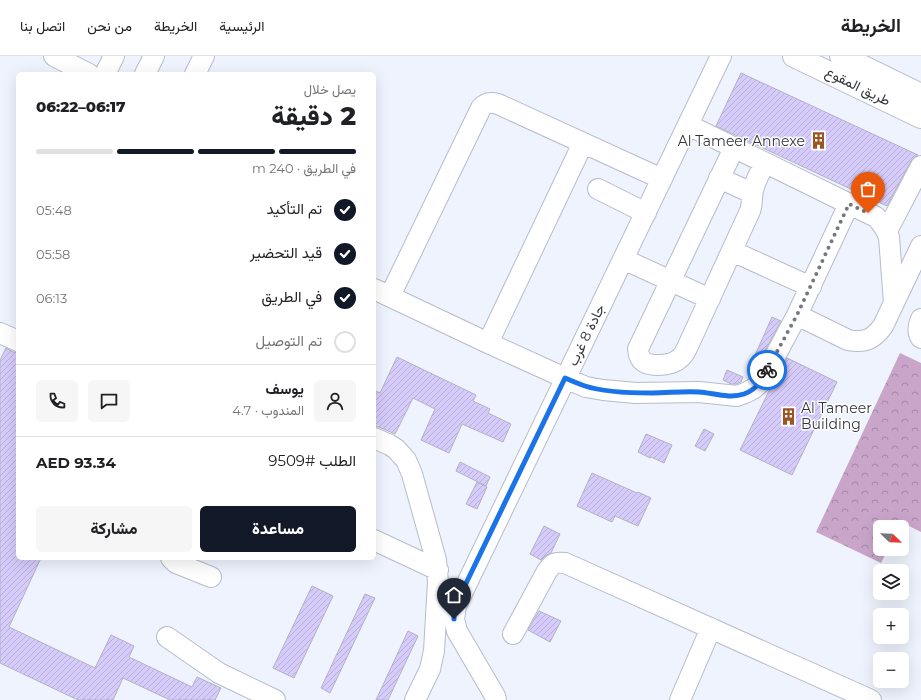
<!DOCTYPE html>
<html lang="ar">
<meta charset="utf-8">
<style>
body{margin:0;font-family:Montserrat,Vazirmatn,sans-serif;background:#f6f6f6;color:#202124;direction:rtl;height:100vh;display:flex;flex-direction:column;font-size:15px;white-space:nowrap}
*{box-sizing:border-box;margin:0}
p{font-size:13px;color:#757577}
.icon{flex:none;width:22px;height:22px;fill:none;stroke:currentColor;stroke-width:2;stroke-linecap:round;stroke-linejoin:round}
.map{position:relative;flex:1;overflow:hidden;direction:ltr}
.details{position:absolute;left:16px;top:16px;width:360px;height:488px;display:flex;flex-direction:column;background:#fff;border-radius:6px;box-shadow:0 4px 16px #0002;direction:rtl}
.details>*{flex:none}
.needle{width:26px;rotate:113deg}
.controls{position:absolute;left:873px;top:464px;display:grid;gap:8px}
.controls a{display:grid;place-items:center;width:36px;height:36px;border-radius:6px;background:#fff;box-shadow:0 4px 16px #0002;font-size:20px}
.pin{position:absolute;display:grid;place-items:center;width:34px;height:34px;color:#fff;margin:-41px -17px;border-radius:50% 50% 50% 0;rotate:-45deg;box-shadow:0 0 4px #0007}
.pin .icon{rotate:45deg}
.courier{position:absolute;display:grid;place-items:center;width:40px;height:40px;margin:-20px;border:3px solid #1a73e8;border-radius:50%;background:#fff;color:#222;box-shadow:0 1px 5px #0007}
.head em{font-style:normal;font-weight:800}
.head div{display:flex;flex-direction:column-reverse}
.head{display:flex;align-items:center;justify-content:space-between;height:68px;padding:0 20px}
h1{font-size:26px;font-weight:800;line-height:30px}
.bar{display:grid;grid-template-columns:repeat(4,1fr);gap:6px 4px;align-content:center;height:48px;padding:0 20px}
.bar i{height:5px;border-radius:3px;background:#e0e0e0}
.bar .current{background:#111827}
.bar p{grid-column:span 4}
.line{display:flex;align-items:center;gap:10px;padding:0 20px;border-top:1px solid #e0e0e0}
.line div{flex:1}
.round{display:grid;place-items:center;flex:none;width:42px;height:42px;border-radius:6px;background:#f6f6f6}
ol{padding:0 20px;list-style:none}
li{display:flex;align-items:center;gap:12px;height:44px}
li p{margin-inline-start:auto}
li .icon{padding:4px;border-radius:50%;background:#111827;color:#fff;stroke-width:4}
li:last-child{color:#757577}
li i{width:22px;height:22px;border:2px solid #e0e0e0;border-radius:50%}
.cta{display:flex;gap:8px;margin-top:auto;padding:8px 20px}
.cta a{flex:1;height:46px;border-radius:6px;background:#111827;color:#fff;font-size:16px;font-weight:800;line-height:46px;text-align:center}
.cta a+a{background:#f6f6f6;color:#202124}
header{display:flex;align-items:center;gap:24px;box-sizing:border-box;height:56px;padding:0 20px;background:#fff;border-bottom:1px solid #e0e0e0}
header strong{font-size:19px}
nav{display:flex;gap:22px;margin-inline-start:auto;font-size:14px}
.map>svg:first-child{display:block}
.forest{fill:url(#forest-crowns)}
.building{fill:url(#building-hatch);stroke:#b4b1c2}
.lines{fill:none;stroke-linecap:round;stroke-linejoin:round}
.minor-casing{stroke:#b5bccc;stroke-width:22}
.major-casing{stroke:#b5bccc;stroke-width:24}
.minor{stroke:#fff;stroke-width:20}
.major{stroke:#fff;stroke-width:22}
.done{stroke:#74787f;stroke-width:4;stroke-dasharray:0 7.2}
.route{stroke:#1a73e8;stroke-width:5}
.labels{text-anchor:middle;dominant-baseline:central;stroke-width:3;stroke-linejoin:round;paint-order:stroke}
.street-label{font-size:14px;fill:#32353b;stroke:#fff}
.poi-label{font-size:14px;fill:#32353b;stroke:#fff;text-anchor:end}
</style>
<header>
<strong>الخريطة</strong>
<nav><a>الرئيسية</a><a>الخريطة</a><a>من نحن</a><a>اتصل بنا</a></nav>
</header>
<div class="map">
<svg width="921" height="644" viewBox="0 0 921 644">
<defs>
<pattern id="forest-crowns" width="20" height="18" patternUnits="userSpaceOnUse"><rect width="20" height="18" fill="#c9a5ca"/><path d="M2 6a3 3 0 1 1 6 0M12 15a3 3 0 1 1 6 0" fill="none" stroke="#a487a5"/></pattern>
<pattern id="building-hatch" width="6" height="6" patternUnits="userSpaceOnUse"><rect width="6" height="6" fill="#d6ccfb"/><path d="M-1 1l2-2M0 6l6-6M5 7l2-2" fill="none" stroke="#b8b0d8"/></pattern>
</defs>
<rect width="100%" height="100%" fill="#eef3fd"/>
<path class="forest" d="M 900,297 L 921,307 L 921,476 L 901,466 L 898,471 L 880,471 L 880,493 L 888,493 L 881,507 L 816,476 Z"/>
<path class="building" d="M 741,17 L 918,99 L 915,101 L 911,105 L 887,150 L 716,70 Z
M 772,261 L 781,265 L 753,317 L 748,315 Z
M 6,292 L 13,296 L 18,296 L 18,502 L 41,502 L 9,571 L 95,612 L 111,579 L 134,590 L 129,601 L 192,631 L 197,621 L 221,632 L 215,644 L 170,644 L 123,622 L 113,644 L 78,644 L 0,607 L 0,304 Z
M 397,301 L 476,339 L 473,345 L 490,353 L 488,357 L 511,368 L 503,386 L 462,368 L 449,397 L 421,384 L 435,353 L 413,342 L 395,378 L 379,371 L 374,371 L 374,334 L 380,337 Z
M 787,302 L 837,326 L 792,419 L 740,394 L 769,335 Z
M 727,314 L 743,321 L 741,326 L 736,328 L 731,328 L 723,324 Z
M 704,373 L 714,378 L 705,395 L 695,390 Z
M 646,378 L 672,389 L 664,407 L 651,401 L 650,402 L 638,396 Z
M 460,406 L 490,421 L 486,430 L 456,415 Z
M 592,417 L 637,437 L 638,436 L 651,442 L 638,470 L 615,460 L 612,466 L 577,450 Z
M 477,426 L 487,431 L 477,453 L 466,448 Z
M 544,470 L 560,478 L 551,497 L 545,500 L 541,504 L 530,498 Z
M 312,530 L 333,540 L 294,622 L 273,612 Z
M 365,538 L 375,542 L 330,637 L 321,632 Z
M 539,555 L 561,565 L 550,586 L 528,574 Z
M 408,575 L 418,580 L 388,644 L 376,644 Z"/>
<g class="lines">
<defs>
<path id="minor" d="M 54,0 L 89,18
M 105,18 L 114,0
M 145,18 L 154,0
M 195,18 L 204,0
M 688,69 L 876,161 C 882,167 886,173 889,181 L 894,247
M 734,92 L 638,293 C 639,307 647,309 659,309 C 667,309 674,308 680,302 C 683,300 685,296 687,292 L 750,155 C 753,147 751,139 754,131 C 756,123 761,115 765,107
M 719,122 L 752,137
M 598,133 L 646,157
M 887,175 L 921,110
M 732,195 L 811,231
M 623,203 L 710,243
M 374,233 L 488,287 L 565,322 L 586,331 L 603,334 L 636,337 L 699,336 L 737,340 L 745,337 L 753,333 L 760,327 L 765,319 L 797,259 L 849,148
M 390,240 L 481,52 C 486,46 491,46 498,48 L 662,123
M 797,259 L 848,284 C 864,287 873,284 883,270 L 921,190
M 921,263 C 918,270 917,276 921,282
M 0,277 L 18,285
M 488,287 L 583,87
M 374,382 L 390,389 L 396,393 L 406,404 L 412,418 L 436,504 L 438,526 L 434,595 L 430,613 L 415,644
M 374,484 L 438,514
M 171,502 L 176,507 L 211,521
M 513,578 L 547,515 C 553,507 555,506 565,507 L 871,644
M 167,581 L 219,617 L 275,644
M 496,644 L 495,640 L 457,575 L 454,563 L 456,550 L 721,0
M 680,644 L 711,572"/>
<path id="major" d="M 794,0 L 921,61
M 841,0 L 921,39"/>
</defs>
<use href="#minor" class="minor-casing"/>
<use href="#major" class="major-casing"/>
<use href="#minor" class="minor"/>
<use href="#major" class="major"/>
</g>
<g class="lines">
<path class="done" d="M 767,314 L 797,259 L 849,148 L 868,157"/>
<path class="route" d="M 454,563 L 454,556 L 458,544 L 565,322 C 572,325 579,328 585,330 C 603,336 633,337 652,337 C 668,337 683,335 699,336 C 713,337 730,343 744,338 C 756,334 762,324 767,314"/>
</g>
<defs>
<symbol id="building-bare" viewBox="-9 -9 18 18"><path d="M-4-6H4V6H1V3H-1V6H-4ZM-2.5-4.3h1.7v1.8h-1.7ZM.8-4.3h1.7v1.8H.8ZM-2.5-1h1.7V.8h-1.7ZM.8-1h1.7V.8H.8Z" fill="#995624" stroke="#fff" stroke-width="2.5" paint-order="stroke"/></symbol>
</defs>
<g fill-rule="evenodd">
<use href="#building-bare" x="806" y="72" width="25" height="25"/>
<use href="#building-bare" x="776" y="348" width="25" height="25"/>
</g>
<g class="labels">
<g class="street-label">
<text transform="translate(858 30) rotate(26)">طريق المقوع</text>
<text transform="translate(586 279) rotate(-64)">جادة 8 غرب</text>
</g>
<g class="poi-label">
<text x="805" y="85">Al Tameer Annexe</text>
<text x="801" y="352" text-anchor="start">Al Tameer<tspan x="801" dy="16">Building</tspan></text>
</g>
</g>
</svg>
<div class="controls">
<a><svg class="needle" viewBox="-14 -14 28 28"><path d="M0-13l5 13h-10z" fill="#e53935"/><path d="M0 13l5-13h-10z" fill="#757577"/></svg></a>
<a><svg class="icon" aria-label="layers" viewBox="0 0 24 24"><path d="M12 4l9 5-9 5-9-5zM3 14l9 5 9-5"/></svg></a>
<a>+</a>
<a>−</a>
</div>
<div class="pin" style="left:868px;top:157px;background:#ea580c"><svg class="icon" aria-label="bag" viewBox="0 0 24 24"><path d="M5 8h14l-1 12H6zM9 8a3 3 0 0 1 6 0"/></svg></div>
<div class="pin" style="left:454px;top:563px;background:#1f2937"><svg class="icon" aria-label="home" viewBox="0 0 24 24"><path d="M3 11l9-7 9 7M6 9v11h12V9"/></svg></div>
<div class="courier" style="left:767px;top:314px"><svg class="icon" aria-label="bike" viewBox="0 0 24 24"><circle cx="6" cy="16" r="4"/><circle cx="18" cy="16" r="4"/><path d="M6 16l4-8h5l3 8M10 8l3 8H6M13 5h3"/></svg></div>
<section class="details">
<div class="head"><div><h1>2 دقيقة</h1><p>يصل خلال</p></div><em>06:17–06:22</em></div>
<div class="bar"><i class="current"></i><i class="current"></i><i class="current"></i><i></i><p>في الطريق · 240 m</p></div>
<ol>
<li><svg class="icon" aria-label="check" viewBox="0 0 24 24"><path d="M5 12l5 5 9-10"/></svg>تم التأكيد<p>05:48</p></li>
<li><svg class="icon" aria-label="check" viewBox="0 0 24 24"><path d="M5 12l5 5 9-10"/></svg>قيد التحضير<p>05:58</p></li>
<li><svg class="icon" aria-label="check" viewBox="0 0 24 24"><path d="M5 12l5 5 9-10"/></svg>في الطريق<p>06:13</p></li>
<li><i></i>تم التوصيل</li>
</ol>
<div class="line" style="height:72px"><a class="round"><svg class="icon" aria-label="person" viewBox="0 0 24 24"><circle cx="12" cy="8" r="4"/><path d="M4 21q1-7 8-7t8 7"/></svg></a><div><b>يوسف</b><p>المندوب · 4.7</p></div><a class="round"><svg class="icon" aria-label="chat" viewBox="0 0 24 24"><path d="M4 5h16v11H9l-5 4z"/></svg></a><a class="round"><svg class="icon" aria-label="phone" viewBox="0 0 24 24"><path d="M5 4h4l2 5-3 2q2 4 5 5l2-3 5 2v4C11 20 4 13 5 4z"/></svg></a></div>
<div class="line" style="height:52px"><div>الطلب #9509</div><b>AED 93.34</b></div>
<div class="cta"><a>مساعدة</a><a>مشاركة</a></div>
</section>
</div>
